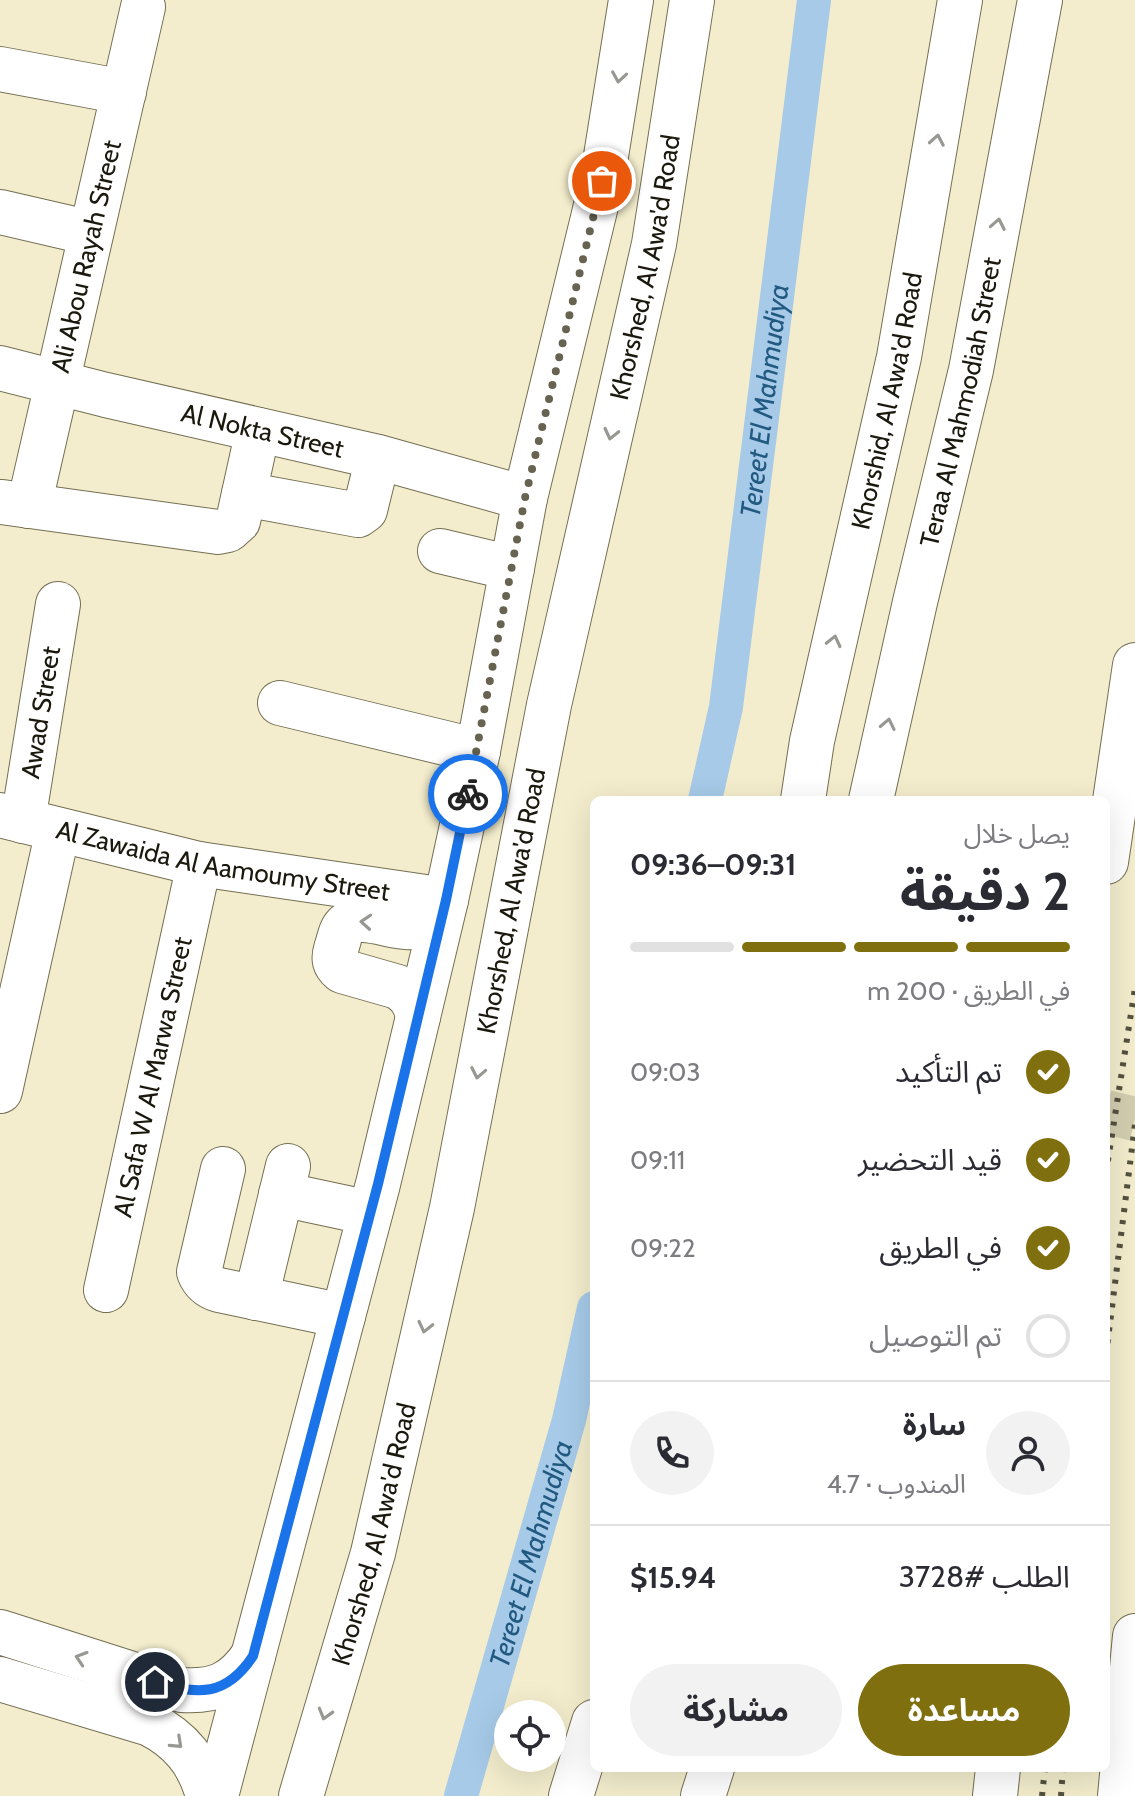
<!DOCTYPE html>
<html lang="ar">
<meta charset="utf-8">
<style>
body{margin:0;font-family:Cabin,"Noto Sans Arabic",sans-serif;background:#f2f2f3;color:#2b2b33;direction:rtl;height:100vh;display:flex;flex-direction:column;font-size:30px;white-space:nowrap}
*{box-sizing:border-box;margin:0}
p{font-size:26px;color:#7c7c81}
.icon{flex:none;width:44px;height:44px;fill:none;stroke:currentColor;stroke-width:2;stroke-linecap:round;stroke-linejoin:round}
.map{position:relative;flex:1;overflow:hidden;direction:ltr}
.panel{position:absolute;left:590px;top:796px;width:520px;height:976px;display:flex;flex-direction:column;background:#fff;border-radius:12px;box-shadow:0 8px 32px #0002;direction:rtl}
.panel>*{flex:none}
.fabs{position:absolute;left:494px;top:1700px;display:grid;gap:16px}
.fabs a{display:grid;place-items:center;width:72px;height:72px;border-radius:50%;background:#fff;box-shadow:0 8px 32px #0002;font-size:40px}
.pin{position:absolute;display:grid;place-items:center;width:68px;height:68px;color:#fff;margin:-34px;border:4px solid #fff;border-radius:50%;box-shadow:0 2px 8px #0007}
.courier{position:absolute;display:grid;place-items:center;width:80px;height:80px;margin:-40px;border:6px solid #1a73e8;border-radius:50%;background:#fff;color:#222;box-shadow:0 2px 10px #0007}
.summary em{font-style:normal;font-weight:700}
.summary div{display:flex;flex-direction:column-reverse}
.summary{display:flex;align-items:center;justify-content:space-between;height:136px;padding:0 40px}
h1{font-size:52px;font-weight:700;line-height:60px}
.bar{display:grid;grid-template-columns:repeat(4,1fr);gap:12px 8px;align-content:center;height:96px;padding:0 40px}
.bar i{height:10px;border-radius:6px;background:#e1e1e2}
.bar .on{background:#806f0e}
.bar p{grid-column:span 4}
.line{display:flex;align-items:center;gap:20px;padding:0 40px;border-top:2px solid #e1e1e2}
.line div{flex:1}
.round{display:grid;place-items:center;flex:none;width:84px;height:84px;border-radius:42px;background:#f2f2f3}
ol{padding:0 40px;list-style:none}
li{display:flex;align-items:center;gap:24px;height:88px}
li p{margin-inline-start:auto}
li .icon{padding:8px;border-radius:50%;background:#806f0e;color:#fff;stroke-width:4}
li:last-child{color:#7c7c81}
li i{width:44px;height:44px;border:4px solid #e1e1e2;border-radius:50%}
.cta{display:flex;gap:16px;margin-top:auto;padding:16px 40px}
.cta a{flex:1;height:92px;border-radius:48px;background:#806f0e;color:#fff;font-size:32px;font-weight:700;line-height:92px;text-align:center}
.cta a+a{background:#f2f2f3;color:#2b2b33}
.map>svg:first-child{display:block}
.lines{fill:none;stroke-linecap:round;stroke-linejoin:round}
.canal{stroke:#a6cae8;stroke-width:34}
.minor-tunnel{stroke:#d3cdb0;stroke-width:44;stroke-dasharray:44 22;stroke-linecap:butt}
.minor-casing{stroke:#746e52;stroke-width:46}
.major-casing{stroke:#746e52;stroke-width:46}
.minor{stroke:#fff;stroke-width:44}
.major{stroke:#fff;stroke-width:44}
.rail{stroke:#54513f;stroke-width:6;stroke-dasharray:4 8;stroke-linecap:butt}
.oneway{stroke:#989892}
.done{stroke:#676350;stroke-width:8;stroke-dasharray:0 14.4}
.route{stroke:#1a73e8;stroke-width:10}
.labels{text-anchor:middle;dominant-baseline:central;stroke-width:7;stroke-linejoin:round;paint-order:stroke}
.street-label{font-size:26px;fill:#1b190d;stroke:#fff}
.water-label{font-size:28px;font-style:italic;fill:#215981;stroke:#fff}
</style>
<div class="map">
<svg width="1135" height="1796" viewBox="0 0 1135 1796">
<rect width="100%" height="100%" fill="#f3edcd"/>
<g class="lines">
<g class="canal">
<path id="s1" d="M 705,800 L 726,707 L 814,0"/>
<path id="s2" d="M 461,1796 L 569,1420 L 594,1308"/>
</g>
<path class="minor-tunnel" d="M 1106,1112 L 1135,1119"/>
<defs>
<g id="minor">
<path d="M 0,69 L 124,92"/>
<path d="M 0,212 L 91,233"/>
<path id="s3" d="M 0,368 L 106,395 L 378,457 L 525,498"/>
<path d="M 244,494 L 358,515 L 365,510 L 378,457"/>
<path d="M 2,502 L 218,532 L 228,530 L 238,521 L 258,430"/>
<path id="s4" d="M 29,506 L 143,7"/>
<path d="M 440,551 L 512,568"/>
<path d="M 280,703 L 478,751"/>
<path id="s5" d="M 871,800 L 915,602 L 971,370 L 1040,0"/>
<path id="s6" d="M 0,815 L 199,864 L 446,900"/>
<path id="s7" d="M 23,821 L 58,604"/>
<path d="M 1106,862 L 1135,665"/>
<path d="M 418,1017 C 415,1002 410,995 398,987 L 342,971 C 334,964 333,959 336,949 C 339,941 340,931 345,926 C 358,912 389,927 406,927 C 419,928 430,923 441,917"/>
<path d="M 0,1091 L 58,830"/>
<path d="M 223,1169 L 199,1272 C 203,1282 209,1287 219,1290 L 343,1316"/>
<path d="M 281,1194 L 370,1213"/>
<path id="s8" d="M 106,1290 L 199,864"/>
<path d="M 256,1298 L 288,1166"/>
<path d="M 0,1632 L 182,1690 C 215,1692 234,1684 253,1656"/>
<path d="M 0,1679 L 150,1724 C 181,1740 199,1762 208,1796"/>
<path d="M 703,1796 L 712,1768"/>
<path d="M 995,1796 L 998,1768"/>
<path d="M 1120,1796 L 1135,1636"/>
</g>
<g id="major">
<path id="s9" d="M 803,800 L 812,741 L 899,357 L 960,0"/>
<path d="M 216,1796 L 378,1184 L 446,900 L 478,751 L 525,498 L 602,181 L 631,0"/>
<path id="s10" d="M 301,1796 L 373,1553 L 452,1208 L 549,705 L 654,244 L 692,0"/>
<path d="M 571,1796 L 594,1722"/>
</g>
</defs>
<use href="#minor" class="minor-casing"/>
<use href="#major" class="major-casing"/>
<use href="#minor" class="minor"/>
<use href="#major" class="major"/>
<path class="rail" d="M 1106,1173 L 1135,988
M 1106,1355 L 1135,1124
M 1042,1796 L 1045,1768
M 1061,1796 L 1063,1768"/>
</g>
<defs><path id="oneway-chevron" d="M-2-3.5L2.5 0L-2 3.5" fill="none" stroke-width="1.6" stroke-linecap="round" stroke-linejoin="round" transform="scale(2)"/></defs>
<g class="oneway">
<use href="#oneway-chevron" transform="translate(619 77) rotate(99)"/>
<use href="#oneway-chevron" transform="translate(937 140) rotate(-80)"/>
<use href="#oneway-chevron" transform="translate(998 224) rotate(-79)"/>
<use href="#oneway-chevron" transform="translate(611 434) rotate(103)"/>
<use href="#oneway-chevron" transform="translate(834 641) rotate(-77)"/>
<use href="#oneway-chevron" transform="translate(888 724) rotate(-78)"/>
<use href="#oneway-chevron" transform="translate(366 922) rotate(-176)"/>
<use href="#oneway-chevron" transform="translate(478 1073) rotate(101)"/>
<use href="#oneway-chevron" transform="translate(425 1327) rotate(103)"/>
<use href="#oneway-chevron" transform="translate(81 1658) rotate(-162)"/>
<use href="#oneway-chevron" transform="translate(325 1714) rotate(106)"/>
<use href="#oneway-chevron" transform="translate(177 1743) rotate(43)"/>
</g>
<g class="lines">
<path class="done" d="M 468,794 L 525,498 L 602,181"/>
<path class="route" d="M 155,1682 C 198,1695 226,1697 253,1656 L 378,1184 L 446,900 L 468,794"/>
</g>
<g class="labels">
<g class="street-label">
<text stroke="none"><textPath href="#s4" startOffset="256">Ali Abou Rayah Street</textPath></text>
<text stroke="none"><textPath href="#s10" startOffset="1568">Khorshed, Al Awa'd Road</textPath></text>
<text stroke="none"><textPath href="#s9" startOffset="408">Khorshid, Al Awa'd Road</textPath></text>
<text stroke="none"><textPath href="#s5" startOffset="408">Teraa Al Mahmodiah Street</textPath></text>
<text stroke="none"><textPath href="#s3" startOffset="270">Al Nokta Street</textPath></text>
<text stroke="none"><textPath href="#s7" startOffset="110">Awad Street</textPath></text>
<text stroke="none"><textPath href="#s6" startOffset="228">Al Zawaida Al Aamoumy Street</textPath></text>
<text stroke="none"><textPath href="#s10" startOffset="920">Khorshed, Al Awa'd Road</textPath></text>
<text stroke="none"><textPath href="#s8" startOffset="218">Al Safa W Al Marwa Street</textPath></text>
<text stroke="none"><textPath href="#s10" startOffset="272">Khorshed, Al Awa'd Road</textPath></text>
</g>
<g class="water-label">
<text stroke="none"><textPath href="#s1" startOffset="404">Tereet El Mahmudiya</textPath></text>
<text stroke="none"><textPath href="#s2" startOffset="252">Tereet El Mahmudiya</textPath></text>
</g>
</g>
</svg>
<div class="fabs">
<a><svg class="icon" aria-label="locate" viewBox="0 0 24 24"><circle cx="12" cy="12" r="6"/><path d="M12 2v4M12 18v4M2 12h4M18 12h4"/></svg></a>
</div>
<div class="pin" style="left:602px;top:181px;background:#ea580c"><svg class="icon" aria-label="bag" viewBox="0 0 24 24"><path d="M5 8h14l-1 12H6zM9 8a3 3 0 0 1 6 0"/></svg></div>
<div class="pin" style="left:155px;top:1682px;background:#1f2937"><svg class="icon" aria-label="home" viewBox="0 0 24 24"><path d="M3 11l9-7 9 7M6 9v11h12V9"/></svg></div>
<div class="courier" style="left:468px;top:794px"><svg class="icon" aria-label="bike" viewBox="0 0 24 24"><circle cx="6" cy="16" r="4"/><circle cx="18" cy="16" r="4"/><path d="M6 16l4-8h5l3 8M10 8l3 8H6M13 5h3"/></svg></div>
<section class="panel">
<div class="summary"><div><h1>2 دقيقة</h1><p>يصل خلال</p></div><em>09:31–09:36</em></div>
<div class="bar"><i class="on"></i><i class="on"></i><i class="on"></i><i></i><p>في الطريق · 200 m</p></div>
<ol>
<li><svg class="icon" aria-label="check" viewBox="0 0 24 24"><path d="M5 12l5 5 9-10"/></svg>تم التأكيد<p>09:03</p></li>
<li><svg class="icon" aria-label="check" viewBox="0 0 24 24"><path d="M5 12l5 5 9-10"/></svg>قيد التحضير<p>09:11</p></li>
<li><svg class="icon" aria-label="check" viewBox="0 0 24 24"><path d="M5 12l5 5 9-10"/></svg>في الطريق<p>09:22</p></li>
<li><i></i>تم التوصيل</li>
</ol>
<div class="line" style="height:144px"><a class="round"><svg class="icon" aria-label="person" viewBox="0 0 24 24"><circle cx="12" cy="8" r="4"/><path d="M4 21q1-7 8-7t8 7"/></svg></a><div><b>سارة</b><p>المندوب · 4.7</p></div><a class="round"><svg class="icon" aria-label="phone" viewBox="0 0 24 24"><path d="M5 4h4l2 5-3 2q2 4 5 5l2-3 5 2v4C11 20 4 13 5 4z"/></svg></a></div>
<div class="line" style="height:104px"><div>الطلب #3728</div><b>$15.94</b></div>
<div class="cta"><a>مساعدة</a><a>مشاركة</a></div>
</section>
</div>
